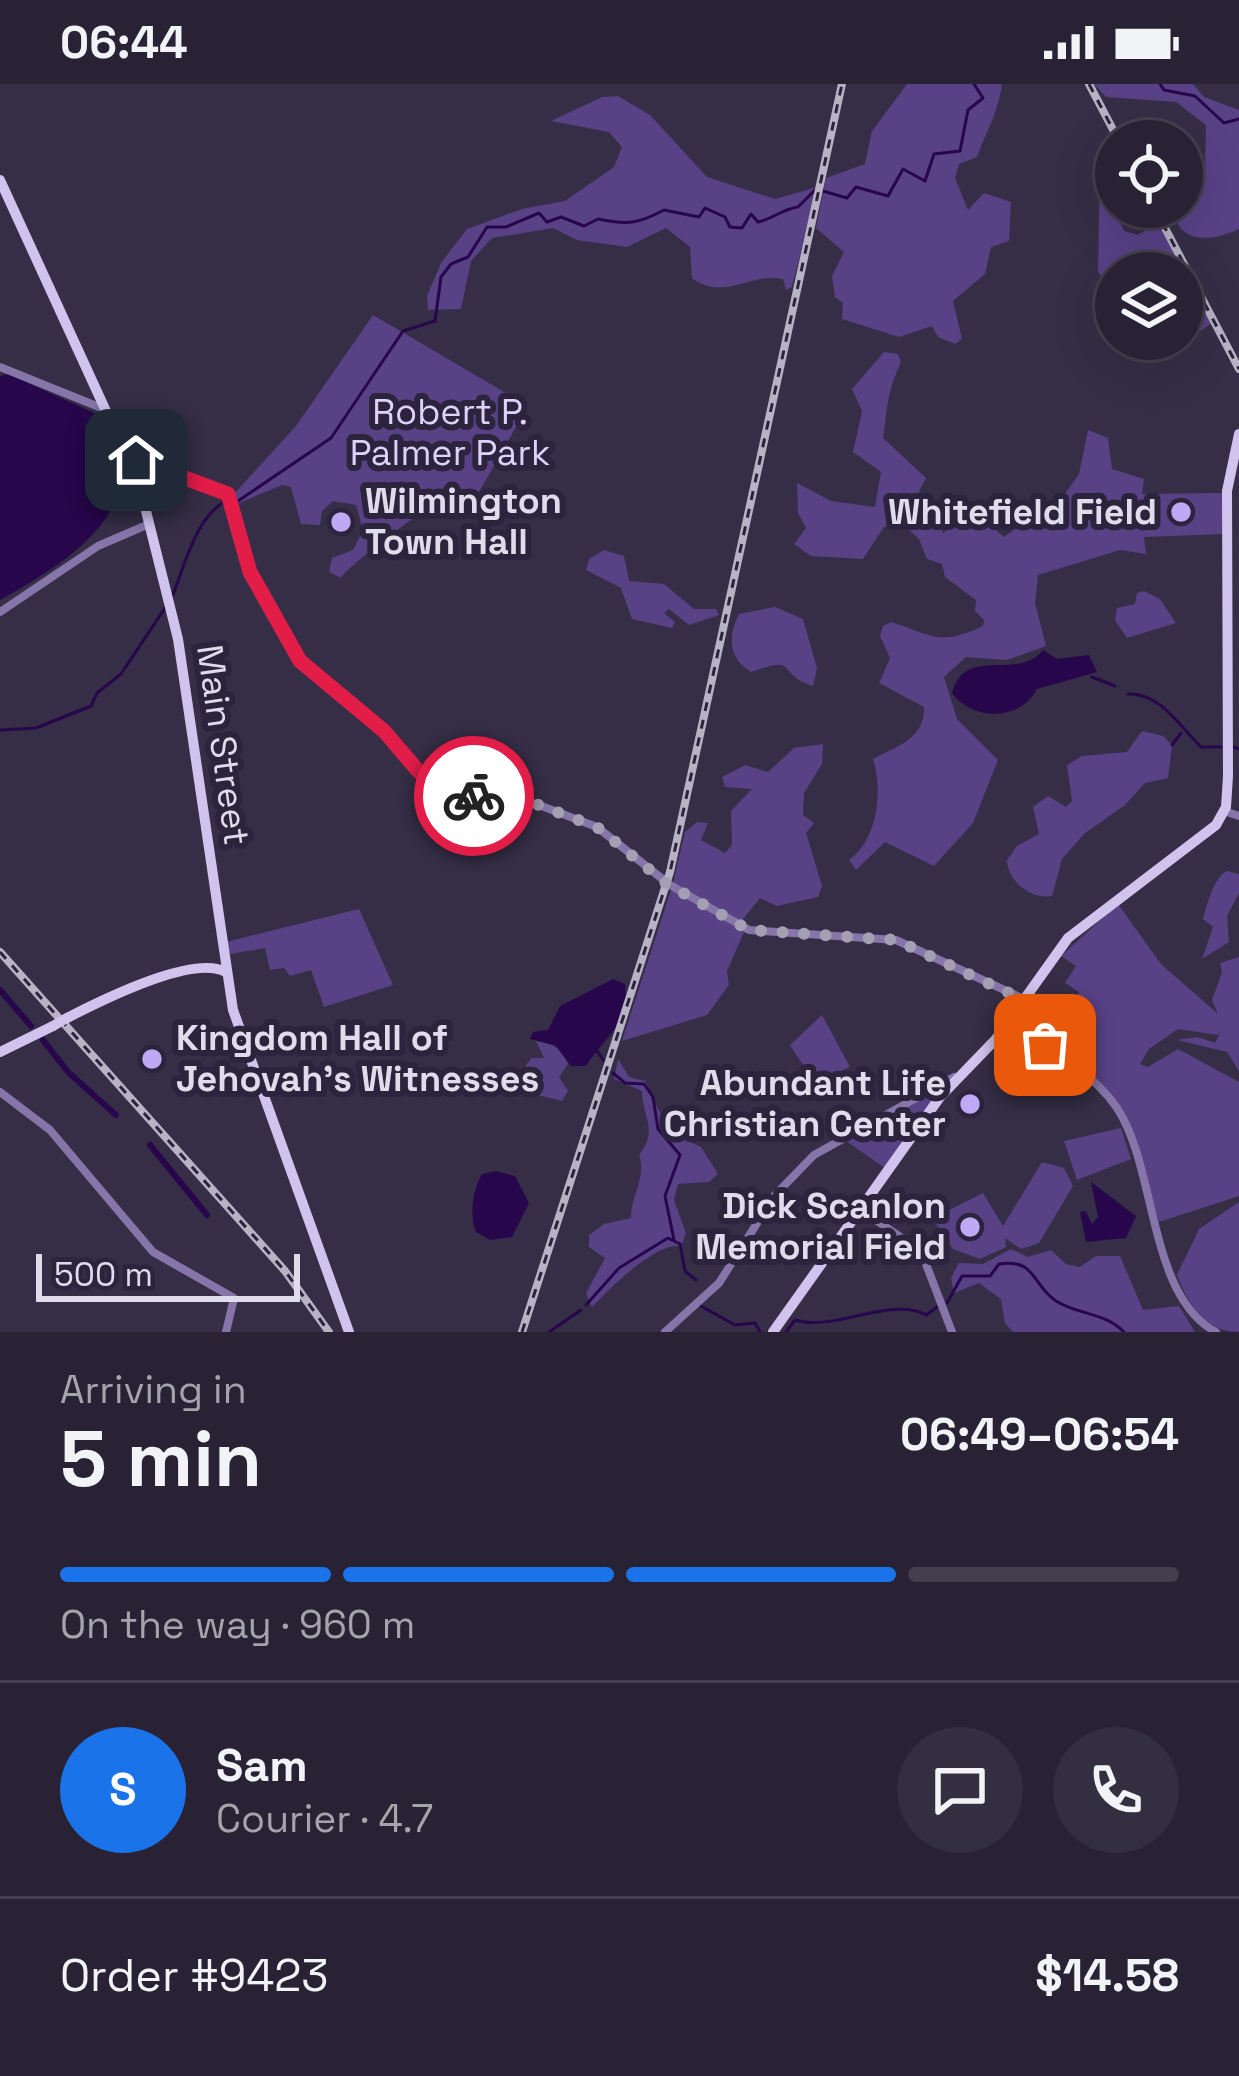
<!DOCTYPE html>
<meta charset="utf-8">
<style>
body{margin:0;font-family:"Space Grotesk",sans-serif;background:#342f40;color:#f1f3f6;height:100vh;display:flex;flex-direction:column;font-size:45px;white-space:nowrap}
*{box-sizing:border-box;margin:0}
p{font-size:39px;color:#a5a4ac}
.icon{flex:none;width:66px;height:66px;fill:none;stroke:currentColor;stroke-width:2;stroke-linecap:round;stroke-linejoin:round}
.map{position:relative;height:1248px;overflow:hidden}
.side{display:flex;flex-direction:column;background:#282234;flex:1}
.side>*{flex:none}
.buttons{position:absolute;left:1095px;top:36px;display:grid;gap:24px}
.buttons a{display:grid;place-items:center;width:108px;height:108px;border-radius:50%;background:#282234;box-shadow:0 12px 48px #0002,0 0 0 3px #443f4f;font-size:60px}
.scale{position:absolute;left:36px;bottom:30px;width:264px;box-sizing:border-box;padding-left:12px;border:6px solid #e0dcec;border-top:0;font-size:33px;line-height:42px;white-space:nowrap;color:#e0dcec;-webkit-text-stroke:9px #2b243c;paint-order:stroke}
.pin{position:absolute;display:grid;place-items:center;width:102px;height:102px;color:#fff;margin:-51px;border-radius:24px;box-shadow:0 6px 18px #0006}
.courier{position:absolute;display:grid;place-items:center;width:120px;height:120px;margin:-60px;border:9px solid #e11d48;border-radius:50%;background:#fff;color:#222;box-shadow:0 3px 15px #0007}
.head em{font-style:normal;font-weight:700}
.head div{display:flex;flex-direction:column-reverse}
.head{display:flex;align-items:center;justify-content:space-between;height:204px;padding:0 60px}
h1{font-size:78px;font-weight:700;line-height:90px}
.bar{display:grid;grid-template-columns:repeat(4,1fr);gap:18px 12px;align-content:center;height:144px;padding:0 60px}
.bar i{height:15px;border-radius:9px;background:#443f4f}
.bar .selected{background:#1a73e8}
.bar p{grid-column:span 4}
.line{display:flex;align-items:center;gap:30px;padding:0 60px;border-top:3px solid #443f4f}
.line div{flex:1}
.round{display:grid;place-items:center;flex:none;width:126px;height:126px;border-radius:63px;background:#342f40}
.status{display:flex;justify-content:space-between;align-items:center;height:84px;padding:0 60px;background:#282234;direction:ltr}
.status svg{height:33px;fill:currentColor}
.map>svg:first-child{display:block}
.green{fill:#594186}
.water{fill:#27064c}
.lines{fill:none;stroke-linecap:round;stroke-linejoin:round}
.stream{stroke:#27064c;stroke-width:3}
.canal{stroke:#27064c;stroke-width:6}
.minor{stroke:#8575a9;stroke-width:8}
.major{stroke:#d0c4ee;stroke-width:10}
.rail-casing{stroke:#b7b2c4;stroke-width:8}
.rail{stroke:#2b243c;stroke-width:3;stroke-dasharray:9;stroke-linecap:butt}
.major-bridge{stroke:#d0c4ee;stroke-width:10}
.done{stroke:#a49fb2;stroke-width:12;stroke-dasharray:0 21.6}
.route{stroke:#e11d48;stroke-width:15}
.poi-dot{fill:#bfa8f4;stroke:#2b243c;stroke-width:4.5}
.labels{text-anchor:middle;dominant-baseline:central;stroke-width:12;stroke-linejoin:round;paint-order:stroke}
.park-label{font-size:36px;fill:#ddd2fc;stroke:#2b243c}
.poi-label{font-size:36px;font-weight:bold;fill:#e0dcec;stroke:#2b243c;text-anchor:end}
.street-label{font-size:36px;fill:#e0dcec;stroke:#2b243c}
</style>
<div class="status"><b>06:44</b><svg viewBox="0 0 49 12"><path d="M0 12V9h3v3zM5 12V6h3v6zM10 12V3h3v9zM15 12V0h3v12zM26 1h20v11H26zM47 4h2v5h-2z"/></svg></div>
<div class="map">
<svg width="1239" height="1248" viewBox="0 0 1239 1248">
<rect width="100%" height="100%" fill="#352e46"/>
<path class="green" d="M 907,0 L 1002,0 C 998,29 987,46 977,73 L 959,80 L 955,94 L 968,126 L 984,109 L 1011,118 L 1009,157 L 991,163 L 985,190 L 953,217 L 962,255 L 955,260 L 938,253 L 932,242 L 899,253 L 842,235 L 843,219 L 835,213 L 832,192 L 844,168 L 816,144 L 826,94 L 865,80 L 872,47 Z
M 1094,0 L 1193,0 L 1204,13 L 1239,26 L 1239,145 C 1213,158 1175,161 1174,123 L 1182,123 L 1182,108 L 1205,83 L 1206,41 L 1176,18 L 1106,13 Z
M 618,12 L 650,31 L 707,93 L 775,115 L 817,103 L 792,203 L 786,206 L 783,195 C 749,188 724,218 692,194 L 690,163 L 666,144 L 627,163 L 577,156 L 553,144 L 492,154 L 471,177 L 461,225 L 428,226 L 427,212 L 441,179 L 467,145 L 522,125 L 565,117 L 614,83 L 622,63 L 609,48 L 551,37 L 602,13 Z
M 1100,83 C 1117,99 1110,127 1125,147 L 1137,151 L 1159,140 L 1211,240 L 1189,255 L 1182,244 L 1182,189 L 1116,189 L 1116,217 L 1098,187 Z
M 373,231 L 528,322 L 475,415 L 450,406 C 430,422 347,482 341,494 L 329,488 L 332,474 L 353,466 L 363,446 L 356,421 L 333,417 L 322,427 L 320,441 L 301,440 L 291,403 L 282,401 L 237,420 L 233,411 L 296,342 Z
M 884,268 L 898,270 L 901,278 C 886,311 888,322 883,354 L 926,394 L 918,410 L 936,421 L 943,449 C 980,425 970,423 1004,453 L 1023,439 L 1035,421 L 1062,414 L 1079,390 L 1088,346 L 1108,354 L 1112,385 L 1144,395 L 1142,410 L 1223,409 L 1224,450 L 1144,453 L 1146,470 L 1120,466 L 1038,491 L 1035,519 L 1046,562 L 1007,576 L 966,573 L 944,593 L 957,635 L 998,676 L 973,739 L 934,782 L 885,758 L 856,786 L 849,776 C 878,756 883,706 873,675 C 896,663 925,655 924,623 L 879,599 L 890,574 L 880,552 L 883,542 L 891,538 C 933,551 938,563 983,542 L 984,536 L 975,527 L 976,516 L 945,493 L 942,480 L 927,475 L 919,455 L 899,437 L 884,443 L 863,475 L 811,472 L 794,460 L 806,444 L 798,429 L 797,399 L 831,417 L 875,423 L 881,388 L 853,368 L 862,327 L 852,305 Z
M 604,466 L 624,472 L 629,497 L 664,500 L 694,525 L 716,525 L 719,531 L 689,541 L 669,525 L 664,529 L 675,538 L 672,544 L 632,535 L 621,504 L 586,486 L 589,475 Z
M 1144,507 L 1160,515 L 1176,539 L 1127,554 L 1115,536 L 1117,524 L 1135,520 L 1137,509 Z
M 775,523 L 803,535 L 817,584 L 813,602 C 774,589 800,570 751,588 C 728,574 728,552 739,530 Z
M 1142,647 L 1163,652 L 1172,661 L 1168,694 L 1145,699 L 1125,721 L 1084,750 L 1062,775 L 1052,812 C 1032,816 1007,797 1007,776 L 1017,762 L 1039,750 L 1033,723 L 1048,712 L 1066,723 L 1072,717 L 1067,681 L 1082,672 L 1127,668 Z
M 823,660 L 822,680 L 804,709 L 803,731 L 814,739 L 806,749 L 822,802 L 818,813 L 777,822 L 760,814 L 740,839 L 673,799 L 685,748 L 697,738 L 708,739 L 701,756 L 725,769 L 732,761 L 731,727 L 752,705 L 725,703 L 722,693 L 745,681 L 768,688 L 794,664 Z
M 1227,787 L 1239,790 L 1239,809 L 1227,832 L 1229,858 L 1202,875 L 1213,843 L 1203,835 C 1207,820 1214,793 1227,787 Z
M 671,806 L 744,848 L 727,887 L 729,901 L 707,931 L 622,957 Z
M 1118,820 L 1161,880 L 1218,930 L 1212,916 L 1222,888 L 1220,879 L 1239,873 L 1239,987 L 1227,968 L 1177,956 L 1197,953 L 1215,959 L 1221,947 L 1218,951 L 1178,945 L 1149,965 L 1140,980 L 1148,983 L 1178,965 L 1239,998 L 1239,1112 L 1159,1138 L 1123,1026 L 1072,977 L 1082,960 L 1057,943 L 1079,908 L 1065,899 L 1076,882 L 1061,872 Z
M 359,825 L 393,901 L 324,923 L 311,886 L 290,892 L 284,884 L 270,886 L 265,864 L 230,870 L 226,858 Z
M 822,931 L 850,983 L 815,999 L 790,961 Z
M 536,957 C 553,961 562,962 568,980 L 559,993 L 568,1007 L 562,1017 L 530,1009 L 526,981 L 532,974 L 544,974 Z
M 618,975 L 629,993 L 645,997 L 669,1048 L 701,1063 L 718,1090 L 709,1098 L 678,1100 L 674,1116 L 686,1149 L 681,1162 C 655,1159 610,1204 592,1223 L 586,1209 L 605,1174 L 589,1163 L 589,1151 L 604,1140 L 631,1134 C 631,1111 647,1092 639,1071 C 659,1045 642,1033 642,1007 L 614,995 Z
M 932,1010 L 936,1012 L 885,1084 L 843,1055 Z
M 1121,1044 L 1131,1075 L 1077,1096 L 1064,1057 Z
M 1042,1078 L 1064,1084 L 1073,1102 L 1039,1159 L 1021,1165 L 1005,1154 L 1006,1163 L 980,1175 L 953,1165 L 936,1140 L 947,1134 L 945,1128 L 983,1109 L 1003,1142 Z
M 1239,1118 L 1239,1248 C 1205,1248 1188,1220 1177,1191 L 1199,1145 Z
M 1011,1165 L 1028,1173 L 1051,1166 L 1066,1180 L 1080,1183 L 1096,1172 L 1120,1172 L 1143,1226 L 1179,1222 L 1195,1248 L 1013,1248 L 1005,1239 L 1001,1215 L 979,1199 L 954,1209 L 951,1194 L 959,1179 L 983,1180 Z"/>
<path class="water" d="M 8,290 L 103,333 C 109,346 120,362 122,376 C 130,443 48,489 0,516 L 0,292 Z
M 1043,566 L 1057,575 L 1089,571 L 1097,588 L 1037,605 C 1020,637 974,638 952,609 C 965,560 1018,598 1043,566 Z
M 613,895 L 625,900 C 631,941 602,955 586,982 L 571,982 L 555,961 L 530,955 L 533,948 L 548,946 L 560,922 Z
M 496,1087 L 515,1092 L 529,1119 L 512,1153 L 490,1156 L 476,1148 C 469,1132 473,1105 482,1090 Z
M 1091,1098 L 1136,1132 L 1126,1154 L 1086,1158 L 1080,1128 L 1086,1127 L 1092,1140 L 1098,1133 Z"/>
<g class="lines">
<path class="stream" d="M 1160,0 L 1164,6 L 1195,12 L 1224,39 L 1239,35
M 119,409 L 137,416
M 238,417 L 331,354 L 403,247 L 435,237 L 441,193 L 451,180 L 468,173 L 487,143 L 506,143 L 539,129 L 547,138 L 561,133 L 584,142 L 598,135 C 627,141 638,140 664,126 L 699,133 L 705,124 L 725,133 L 730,143 L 742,144 L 751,130 L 758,138 C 773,135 782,125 798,123 L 816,105 L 847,114 L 856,103 L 888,112 L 903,85 L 925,97 L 934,70 L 960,67 L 968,26 L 983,14 L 974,0
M 173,511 C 184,482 197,431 226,417
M 1092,593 L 1115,602
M 1128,610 C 1160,608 1180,643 1201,663 L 1221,663
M 0,646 L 36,644 L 91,622 L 97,609 L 121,590 L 165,524
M 1172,661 L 1181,649
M 1234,663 L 1239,665
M 597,967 L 604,977
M 613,989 L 625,999 L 644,1000 L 653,1013 L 658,1045 L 680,1071 L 665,1112 L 674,1156
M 947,1219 L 962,1192 L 990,1192 L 999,1180 C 1036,1174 1032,1201 1056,1217 C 1078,1231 1104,1228 1124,1248
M 586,1221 L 619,1184 L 668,1154 L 680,1160 L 685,1187 L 696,1196
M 701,1222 L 735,1241 L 755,1239 L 760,1248
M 549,1248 L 581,1226
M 786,1248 L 795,1236 C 833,1248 891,1212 926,1231 L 937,1223"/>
<path class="canal" d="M 0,906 L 31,942
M 43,956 L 68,988 L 116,1031
M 150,1061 L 207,1131"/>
<path class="minor" d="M 0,283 L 104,325
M 130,376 L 228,411 L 250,489 L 294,570 L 380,643 L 423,691 L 464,709 L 536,720 L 597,743 L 670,801 L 749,846 L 896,856 L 1024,915
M 0,528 L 98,462 L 149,440
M 1224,727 L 1239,732
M 1008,938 C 1045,961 1092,987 1117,1024 C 1157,1084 1148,1212 1216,1248
M 0,1008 L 50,1046 L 153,1168 L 234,1214 L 226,1248
M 861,1126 L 921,1167 L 952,1248
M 665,1248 L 719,1199 L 775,1111 L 814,1071 L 954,993"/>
<path class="major" d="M 0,96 L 139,399 L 178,555 L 233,926 L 349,1248
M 67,934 C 100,917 193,870 226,888
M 0,968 L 53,942
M 773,1248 L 940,1013 L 996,955 L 1068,854 L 1216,741 L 1226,723 L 1228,692 L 1227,407 L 1239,350"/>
<defs>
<path id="rail" d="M 1089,0 L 1119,57
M 1154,123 L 1239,285
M 0,868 L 285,1187 L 329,1248
M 522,1248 L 670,788 L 842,0"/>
</defs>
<use href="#rail" class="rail-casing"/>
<use href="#rail" class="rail"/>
<path class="major-bridge" d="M 53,942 L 67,934"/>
</g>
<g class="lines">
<path class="done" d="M 474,712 L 536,720 L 597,743 L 667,800 L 749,846 L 896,856 L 1024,916 L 1008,938 L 1045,961"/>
<path class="route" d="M 136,376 L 228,410 L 250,488 L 300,577 L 384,647 L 419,688 L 474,712"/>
</g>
<g class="poi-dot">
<circle cx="1181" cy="428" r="12"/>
<circle cx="341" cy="438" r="12"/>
<circle cx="152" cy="975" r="12"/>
<circle cx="970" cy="1020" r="12"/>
<circle cx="970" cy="1143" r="12"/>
</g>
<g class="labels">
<g class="park-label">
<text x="450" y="328">Robert P.<tspan x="450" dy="41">Palmer Park</tspan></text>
</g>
<g class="poi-label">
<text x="365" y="417" text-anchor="start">Wilmington<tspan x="365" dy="41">Town Hall</tspan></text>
<text x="1157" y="428">Whitefield Field</text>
<text x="176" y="954" text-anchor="start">Kingdom Hall of<tspan x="176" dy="41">Jehovah's Witnesses</tspan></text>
<text x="946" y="999">Abundant Life<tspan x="946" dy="41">Christian Center</tspan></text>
<text x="946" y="1122">Dick Scanlon<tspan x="946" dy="41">Memorial Field</tspan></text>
</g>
<g class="street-label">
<text transform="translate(223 661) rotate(82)">Main Street</text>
</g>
</g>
</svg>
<div class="buttons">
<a><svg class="icon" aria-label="locate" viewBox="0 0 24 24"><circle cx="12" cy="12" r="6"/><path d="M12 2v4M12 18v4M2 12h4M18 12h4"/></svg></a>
<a><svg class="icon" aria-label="layers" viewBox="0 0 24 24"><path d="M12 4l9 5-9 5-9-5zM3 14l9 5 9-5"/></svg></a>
</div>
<div class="scale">500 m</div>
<div class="pin" style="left:1045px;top:961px;background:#ea580c"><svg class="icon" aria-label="bag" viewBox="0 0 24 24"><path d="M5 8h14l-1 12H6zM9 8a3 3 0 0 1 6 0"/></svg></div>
<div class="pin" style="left:136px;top:376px;background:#1f2937"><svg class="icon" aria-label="home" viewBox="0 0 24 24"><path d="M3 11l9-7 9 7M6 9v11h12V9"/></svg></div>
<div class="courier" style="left:474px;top:712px"><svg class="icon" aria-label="bike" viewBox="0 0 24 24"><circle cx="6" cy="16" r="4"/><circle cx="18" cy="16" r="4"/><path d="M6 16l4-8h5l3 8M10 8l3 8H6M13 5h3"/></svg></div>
</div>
<section class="side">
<div class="head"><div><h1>5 min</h1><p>Arriving in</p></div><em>06:49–06:54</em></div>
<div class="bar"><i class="selected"></i><i class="selected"></i><i class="selected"></i><i></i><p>On the way · 960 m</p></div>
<div class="line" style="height:216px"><b class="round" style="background:#1a73e8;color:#fff">S</b><div><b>Sam</b><p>Courier · 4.7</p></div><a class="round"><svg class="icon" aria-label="chat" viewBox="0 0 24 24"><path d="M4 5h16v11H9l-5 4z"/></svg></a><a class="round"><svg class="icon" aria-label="phone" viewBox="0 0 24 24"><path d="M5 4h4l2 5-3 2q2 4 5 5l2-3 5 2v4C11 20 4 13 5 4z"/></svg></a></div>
<div class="line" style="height:156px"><div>Order #9423</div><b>$14.58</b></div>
</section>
